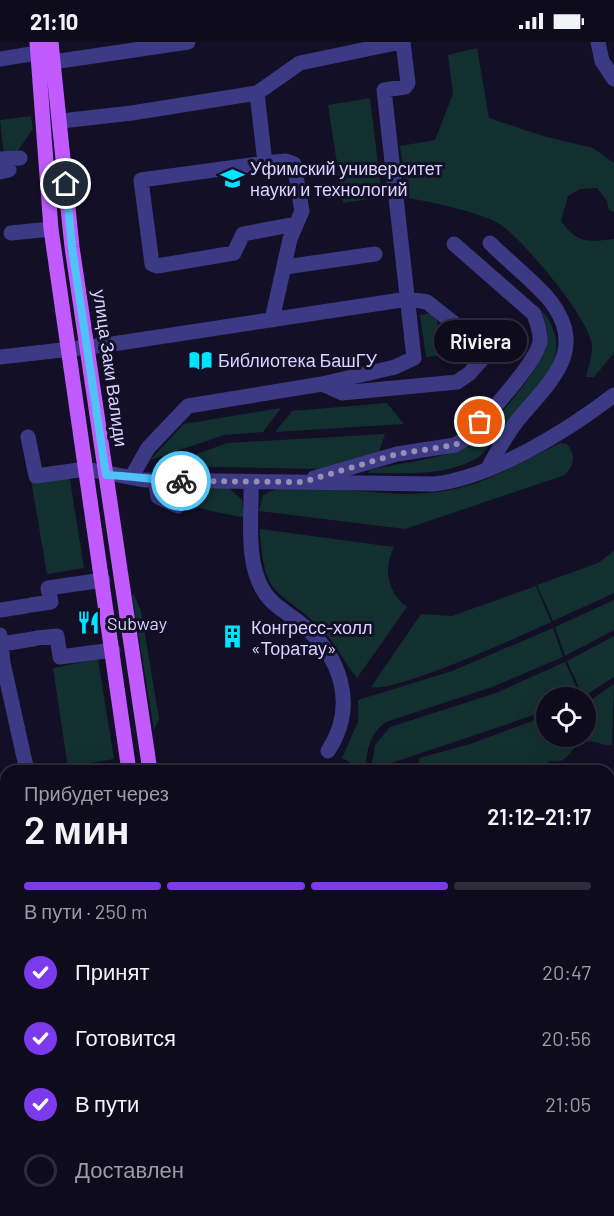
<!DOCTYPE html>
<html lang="ru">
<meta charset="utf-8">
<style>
body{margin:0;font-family:Barlow,sans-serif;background:#171425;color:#f1f3f6;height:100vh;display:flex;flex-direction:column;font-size:22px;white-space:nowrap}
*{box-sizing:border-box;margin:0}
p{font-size:20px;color:#9b9ba3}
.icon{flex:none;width:33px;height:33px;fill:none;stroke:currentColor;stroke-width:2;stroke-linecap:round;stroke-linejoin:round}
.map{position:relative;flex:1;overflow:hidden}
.panel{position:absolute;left:0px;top:723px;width:615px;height:452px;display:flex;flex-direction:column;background:#0e0b1c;border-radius:18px 18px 0 0;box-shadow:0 6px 24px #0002,0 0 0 2px #2e2b3b}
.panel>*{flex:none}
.fabs{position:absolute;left:536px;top:645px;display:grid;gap:12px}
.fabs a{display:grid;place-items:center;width:60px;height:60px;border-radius:50%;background:#0e0b1c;box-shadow:0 6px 24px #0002,0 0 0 2px #2e2b3b;font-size:30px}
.pin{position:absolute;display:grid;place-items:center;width:51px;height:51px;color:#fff;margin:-26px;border:3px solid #fff;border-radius:50%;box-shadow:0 2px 6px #0007}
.courier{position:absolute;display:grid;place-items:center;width:60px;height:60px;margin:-30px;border:4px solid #4fc3f7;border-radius:50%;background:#fff;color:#222;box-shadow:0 2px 8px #0007}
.bubble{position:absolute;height:42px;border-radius:21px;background:#0e0b1c;box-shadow:0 6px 24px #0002,0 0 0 2px #2e2b3b;font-size:20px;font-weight:600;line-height:42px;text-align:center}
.summary em{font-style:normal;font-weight:600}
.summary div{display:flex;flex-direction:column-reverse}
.summary{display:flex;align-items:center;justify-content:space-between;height:102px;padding:0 24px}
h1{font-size:39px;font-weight:600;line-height:45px}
.bar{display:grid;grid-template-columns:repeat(4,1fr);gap:9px 6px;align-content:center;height:72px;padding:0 24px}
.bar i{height:8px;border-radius:4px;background:#2e2b3b}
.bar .active{background:#7c3aed}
.bar p{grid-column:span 4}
ol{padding:0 24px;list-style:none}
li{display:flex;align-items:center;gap:18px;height:66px}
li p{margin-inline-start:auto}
li .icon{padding:6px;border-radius:50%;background:#7c3aed;color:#fff;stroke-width:4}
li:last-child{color:#9b9ba3}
li i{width:33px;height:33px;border:3px solid #2e2b3b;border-radius:50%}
.status{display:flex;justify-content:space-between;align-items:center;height:42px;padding:0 30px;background:#0e0b1c;direction:ltr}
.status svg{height:16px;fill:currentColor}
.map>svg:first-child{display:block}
.green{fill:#12302f}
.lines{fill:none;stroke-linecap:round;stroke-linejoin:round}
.minor{stroke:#3d3a85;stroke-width:15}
.major{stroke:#c25bff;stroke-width:15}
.done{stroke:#948fb3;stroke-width:6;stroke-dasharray:0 10.8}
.route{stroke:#4fc3f7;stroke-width:8}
.labels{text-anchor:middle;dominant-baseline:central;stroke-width:6;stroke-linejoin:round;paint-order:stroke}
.poi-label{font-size:18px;fill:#d9d4ff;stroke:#130f26;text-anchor:start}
.street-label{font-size:18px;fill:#d9d4ff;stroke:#130f26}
</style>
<div class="status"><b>21:10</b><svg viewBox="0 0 49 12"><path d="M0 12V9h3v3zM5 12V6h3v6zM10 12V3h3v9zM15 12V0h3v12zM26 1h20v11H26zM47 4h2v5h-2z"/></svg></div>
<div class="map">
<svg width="614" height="1174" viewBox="0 0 614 1174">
<rect width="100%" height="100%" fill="#130f26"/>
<path class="green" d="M 477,6 L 489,76 L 543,94 L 593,106 L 614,121 L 614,170 L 609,168 L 607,159 L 597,146 L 580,147 L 568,154 L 561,179 C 578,202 587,200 614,197 L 614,311 L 594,335 L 586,335 C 588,326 593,313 592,303 C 589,276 524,199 501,183 C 481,170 431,160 408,156 L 400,104 L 435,98 L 453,52 L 448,13 Z
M 370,56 L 382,155 L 343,161 L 328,63 Z
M 31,74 L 33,87 L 16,111 L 4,112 L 0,78 Z
M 541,268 C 553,280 559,299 555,315 C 551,336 496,398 479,415 C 445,435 406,431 368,431 L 370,428 C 398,421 428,419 455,409 C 482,400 539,330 547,303 C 550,291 545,280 541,268 Z
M 436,271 L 442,313 L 426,315 L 420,273 Z
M 387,361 L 404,382 L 275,390 L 292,369 Z
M 281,366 L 263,390 L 224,393 L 150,418 L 184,382 Z
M 385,392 L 378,413 L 317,427 L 164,424 L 227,401 Z
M 560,401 L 567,402 C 576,412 574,424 565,433 L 405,487 L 259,469 L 263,453 L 276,447 C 333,441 393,459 450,448 C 488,441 525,418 560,401 Z
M 69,432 L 84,526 L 47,532 L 31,438 Z
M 163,445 L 228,445 L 242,458 L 244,475 C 223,472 175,464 163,445 Z
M 260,487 L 394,505 C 383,526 387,550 407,565 L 357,636 C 345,622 337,604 325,591 C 280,543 264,563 260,487 Z
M 614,509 L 614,551 L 553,579 L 537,543 L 598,521 Z
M 536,544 L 551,580 C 523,593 395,651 371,645 L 421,572 L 452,574 Z
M 132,553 L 134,553 L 141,569 L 159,677 L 154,688 Z
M 614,558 L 614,588 L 565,614 L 555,585 Z
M 553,586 L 563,615 L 492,645 L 386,680 C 369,692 367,709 365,729 L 342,716 L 358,680 L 358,658 L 452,629 Z
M 614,594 L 614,635 L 583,655 L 567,619 Z
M 98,617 L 114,717 L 68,725 L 53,626 Z
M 565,620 L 581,655 L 546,656 L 546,669 L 374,727 L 372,721 L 375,703 L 390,685 L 496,651 Z
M 614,642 L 612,703 C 603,705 595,697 584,700 C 567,706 571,723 549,719 L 547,723 L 527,729 L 420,729 L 419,716 L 470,702 L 546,674 L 546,694 L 585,694 L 585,662 Z
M 609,784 L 614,784 L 614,1174 L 590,1172 L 591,1169 L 609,1168 Z"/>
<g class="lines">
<path class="minor" d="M 598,0 L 602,19 L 614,37
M 0,17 L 49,9
M 53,20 L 188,0
M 257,51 L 265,121 L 286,119 L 294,122 L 302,169 L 290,197 L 272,278
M 61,79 L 132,71 L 257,51 L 300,21 L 401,0
M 0,117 L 20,116
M 265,121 L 141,138 L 152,222 L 157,224 L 234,211 L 243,192 L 296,182
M 0,130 L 9,128
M 11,191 L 51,187
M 285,225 L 375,212
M 0,315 L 106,303 L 408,257 L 427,260 L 489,309 L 470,331 L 457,340 L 342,351 L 322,342
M 28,395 L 36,434 L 86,427 L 144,438 L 434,442 C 493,435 567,389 614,353
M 488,426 C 497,410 506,393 517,379 C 550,339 591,307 547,255 C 530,236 508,219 490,201
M 132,434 L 148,406 L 188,364 L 322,342 L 395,325 L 414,316 L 384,48 L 405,45 L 408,41 L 403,0
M 314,436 L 397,412 L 455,403 L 468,395 C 485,375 535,323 540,300 C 541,291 537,280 534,272 L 454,202
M 155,438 L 158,455 L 178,464
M 251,440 C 252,474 245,518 263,548 C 271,563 287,570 300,581 C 341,613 358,663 328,709
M 31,563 L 51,560 L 48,546 L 103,538
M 0,568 L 26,564
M 0,593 L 3,621 L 27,729
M 37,596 L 57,594 L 60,615 L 113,608
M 2,602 L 33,597
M 0,788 L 6,787
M 0,850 L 6,849
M 0,1050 L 6,1049
M 0,1089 L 6,1088
M 451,1168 L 452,1174
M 222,1174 L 223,1168"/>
<path class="major" d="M 37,0 L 51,187 L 129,729
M 51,0 L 72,205 L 150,729
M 0,913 L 6,911"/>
</g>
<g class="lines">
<path class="done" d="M 181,439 L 303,440 L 397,412 L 455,403 L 468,395 L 480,380"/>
<path class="route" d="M 66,142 L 72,205 L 106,433 C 132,434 155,438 181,439"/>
</g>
<defs>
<symbol id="university-bare" viewBox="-9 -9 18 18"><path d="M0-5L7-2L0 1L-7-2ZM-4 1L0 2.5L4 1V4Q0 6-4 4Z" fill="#00e5ff" stroke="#130f26" stroke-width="2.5" paint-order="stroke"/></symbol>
<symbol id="library-bare" viewBox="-9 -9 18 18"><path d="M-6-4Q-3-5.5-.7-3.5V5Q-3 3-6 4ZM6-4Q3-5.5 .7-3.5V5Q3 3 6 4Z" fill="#00e5ff" stroke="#130f26" stroke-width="2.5" paint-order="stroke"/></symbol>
<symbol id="restaurant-bare" viewBox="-9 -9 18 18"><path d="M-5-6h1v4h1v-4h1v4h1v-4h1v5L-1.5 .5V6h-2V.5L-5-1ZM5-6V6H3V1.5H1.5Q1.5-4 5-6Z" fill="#00e5ff" stroke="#130f26" stroke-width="2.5" paint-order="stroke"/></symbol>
<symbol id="building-bare" viewBox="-9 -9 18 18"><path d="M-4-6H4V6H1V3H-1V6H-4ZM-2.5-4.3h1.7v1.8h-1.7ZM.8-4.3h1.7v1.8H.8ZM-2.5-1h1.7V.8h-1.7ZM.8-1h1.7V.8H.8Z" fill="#00e5ff" stroke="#130f26" stroke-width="2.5" paint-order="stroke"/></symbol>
</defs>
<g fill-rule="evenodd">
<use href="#university-bare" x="216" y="120" width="33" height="33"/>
<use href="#library-bare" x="184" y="302" width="33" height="33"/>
<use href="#restaurant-bare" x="72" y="564" width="33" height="33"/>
<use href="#building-bare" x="216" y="578" width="33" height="33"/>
</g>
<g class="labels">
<g class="poi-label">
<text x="250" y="126">Уфимский университет<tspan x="250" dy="21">науки и технологий</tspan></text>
<text x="218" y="318">Библиотека БашГУ</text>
<text x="107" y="581">Subway</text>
<text x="251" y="585">Конгресс-холл<tspan x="251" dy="21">«Торатау»</tspan></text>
</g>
<g class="street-label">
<text transform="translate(111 326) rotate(82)">улица Заки Валиди</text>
</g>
</g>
</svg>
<div class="fabs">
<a><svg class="icon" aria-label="locate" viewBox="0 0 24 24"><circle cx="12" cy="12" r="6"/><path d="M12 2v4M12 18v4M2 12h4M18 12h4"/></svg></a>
</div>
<div class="pin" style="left:480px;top:380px;background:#ea580c"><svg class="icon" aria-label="bag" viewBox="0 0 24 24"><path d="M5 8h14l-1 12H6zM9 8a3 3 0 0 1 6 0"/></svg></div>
<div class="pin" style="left:66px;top:142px;background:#1f2937"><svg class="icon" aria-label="home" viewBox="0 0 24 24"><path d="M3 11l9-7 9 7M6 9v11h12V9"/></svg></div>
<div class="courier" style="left:181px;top:439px"><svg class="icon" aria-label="bike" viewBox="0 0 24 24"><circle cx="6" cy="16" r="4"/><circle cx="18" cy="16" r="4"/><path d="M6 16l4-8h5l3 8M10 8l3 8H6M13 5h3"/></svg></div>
<div class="bubble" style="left:434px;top:278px;width:93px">Riviera</div>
<section class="panel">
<div class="summary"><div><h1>2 мин</h1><p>Прибудет через</p></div><em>21:12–21:17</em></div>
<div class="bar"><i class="active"></i><i class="active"></i><i class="active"></i><i></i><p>В пути · 250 m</p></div>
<ol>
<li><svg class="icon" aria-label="check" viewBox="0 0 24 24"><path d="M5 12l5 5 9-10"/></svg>Принят<p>20:47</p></li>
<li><svg class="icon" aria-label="check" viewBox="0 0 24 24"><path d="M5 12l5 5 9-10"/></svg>Готовится<p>20:56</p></li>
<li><svg class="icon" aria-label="check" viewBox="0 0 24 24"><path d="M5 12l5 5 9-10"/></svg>В пути<p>21:05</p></li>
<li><i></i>Доставлен</li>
</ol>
</section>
</div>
